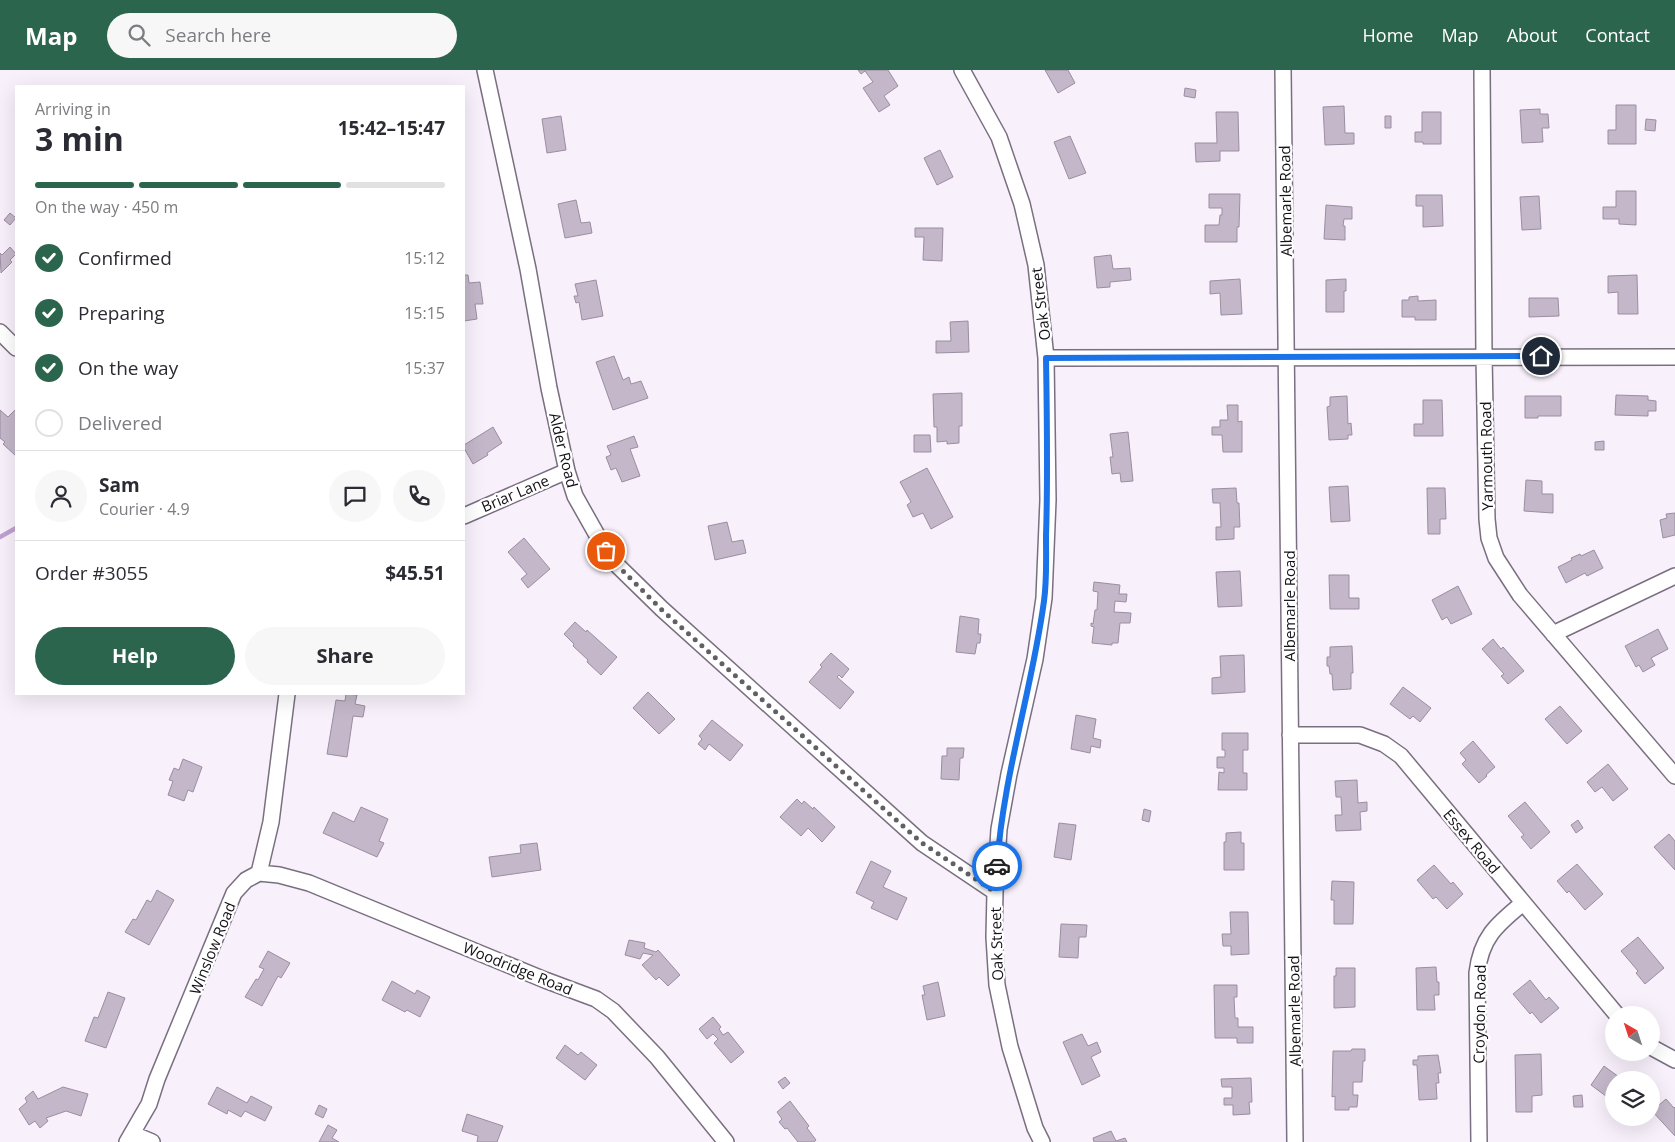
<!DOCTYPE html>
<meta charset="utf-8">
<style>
body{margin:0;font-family:"Open Sans",sans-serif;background:#f7f7f7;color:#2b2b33;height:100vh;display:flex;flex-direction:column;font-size:19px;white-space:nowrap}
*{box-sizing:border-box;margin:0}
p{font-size:16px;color:#7c7c81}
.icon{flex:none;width:28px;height:28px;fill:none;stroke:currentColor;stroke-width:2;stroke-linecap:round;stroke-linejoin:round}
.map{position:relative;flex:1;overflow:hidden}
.side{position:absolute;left:15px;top:15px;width:450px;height:610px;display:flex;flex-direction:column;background:#fff;border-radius:0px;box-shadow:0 5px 20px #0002}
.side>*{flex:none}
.needle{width:32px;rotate:321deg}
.controls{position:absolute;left:1605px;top:936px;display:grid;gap:10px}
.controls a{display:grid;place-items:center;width:55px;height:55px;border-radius:50%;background:#fff;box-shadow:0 5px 20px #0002;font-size:25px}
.pin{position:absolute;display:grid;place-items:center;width:42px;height:42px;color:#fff;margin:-21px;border:2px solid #fff;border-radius:50%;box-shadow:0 1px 5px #0007}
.courier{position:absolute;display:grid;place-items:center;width:50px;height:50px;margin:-25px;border:4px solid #1a73e8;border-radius:50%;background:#fff;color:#222;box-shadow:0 1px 6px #0007}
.headline em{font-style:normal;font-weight:700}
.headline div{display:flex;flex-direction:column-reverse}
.headline{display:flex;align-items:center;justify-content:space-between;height:85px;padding:0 20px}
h1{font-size:32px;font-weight:700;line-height:38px}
.bar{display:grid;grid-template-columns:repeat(4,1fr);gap:8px 5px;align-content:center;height:60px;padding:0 20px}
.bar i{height:6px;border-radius:4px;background:#e1e1e2}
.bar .current{background:#2c654d}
.bar p{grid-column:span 4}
.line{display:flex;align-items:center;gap:12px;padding:0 20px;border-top:1px solid #e1e1e2}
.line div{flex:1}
.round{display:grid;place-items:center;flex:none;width:52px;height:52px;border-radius:26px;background:#f7f7f7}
ol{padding:0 20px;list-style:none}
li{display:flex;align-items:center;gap:15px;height:55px}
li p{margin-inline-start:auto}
li .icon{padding:5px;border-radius:50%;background:#2c654d;color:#fff;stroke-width:4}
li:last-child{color:#7c7c81}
li i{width:28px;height:28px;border:2px solid #e1e1e2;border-radius:50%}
.primary-button{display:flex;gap:10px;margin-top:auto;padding:10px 20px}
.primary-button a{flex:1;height:58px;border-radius:30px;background:#2c654d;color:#fff;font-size:20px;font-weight:700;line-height:58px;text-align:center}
.primary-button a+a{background:#f7f7f7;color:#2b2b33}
header{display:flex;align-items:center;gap:30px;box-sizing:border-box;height:70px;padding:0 25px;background:#2c654d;color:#fff}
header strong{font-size:24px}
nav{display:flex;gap:28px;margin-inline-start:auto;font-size:18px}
.search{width:350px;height:45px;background:#f7f7f7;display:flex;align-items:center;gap:12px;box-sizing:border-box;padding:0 18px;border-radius:28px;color:#7c7c81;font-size:19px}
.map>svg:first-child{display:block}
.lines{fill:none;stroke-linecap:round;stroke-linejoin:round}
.stream{stroke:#bfa0cf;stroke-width:4.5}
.building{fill:#c3b7c9;stroke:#9a8ea0}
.minor-casing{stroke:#7a6f80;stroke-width:18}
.minor{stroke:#fff;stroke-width:15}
.done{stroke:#645f67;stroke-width:5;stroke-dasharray:0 9}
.route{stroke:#1a73e8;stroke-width:6}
.labels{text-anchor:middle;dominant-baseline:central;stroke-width:4.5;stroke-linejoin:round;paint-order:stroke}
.street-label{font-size:15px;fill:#141017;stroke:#fff}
</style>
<header>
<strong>Map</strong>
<div class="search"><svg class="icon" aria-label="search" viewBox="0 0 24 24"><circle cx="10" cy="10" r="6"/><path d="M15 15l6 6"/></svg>Search here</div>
<nav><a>Home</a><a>Map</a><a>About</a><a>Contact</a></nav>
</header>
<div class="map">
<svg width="1675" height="1072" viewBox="0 0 1675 1072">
<rect width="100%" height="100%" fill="#f8f1fc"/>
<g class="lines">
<path class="stream" d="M 0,467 L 16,458"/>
</g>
<path class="building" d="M 858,0 L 888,0 L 898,16 L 884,26 L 890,35 L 879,42 L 863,18 L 873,12 L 865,1 L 861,4 Z
M 1045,0 L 1068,0 L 1075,13 L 1058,23 Z
M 1185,18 L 1196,20 L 1195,28 L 1184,26 Z
M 1616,35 L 1636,35 L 1636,74 L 1608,74 L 1608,60 L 1616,60 Z
M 1344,36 L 1345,63 L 1354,63 L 1354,74 L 1325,75 L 1323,37 Z
M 1540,39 L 1540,44 L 1548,44 L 1549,58 L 1542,58 L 1543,72 L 1522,73 L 1520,40 Z
M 1216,42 L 1238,42 L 1239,81 L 1220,81 L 1220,91 L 1196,92 L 1195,73 L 1217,73 Z
M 1422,42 L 1441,42 L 1441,74 L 1423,74 L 1423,72 L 1415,72 L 1415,62 L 1422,62 Z
M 561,46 L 566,80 L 547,83 L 542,49 Z
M 1385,46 L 1391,46 L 1391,58 L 1385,58 Z
M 1646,49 L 1656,50 L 1655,61 L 1645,60 Z
M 1070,66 L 1086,103 L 1069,109 L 1054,72 Z
M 940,80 L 953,107 L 937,115 L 924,88 Z
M 1616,121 L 1636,121 L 1636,155 L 1619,154 L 1619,149 L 1603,149 L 1603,137 L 1616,137 Z
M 1209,124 L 1240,124 L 1239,157 L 1237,157 L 1237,172 L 1205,172 L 1205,155 L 1219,155 L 1220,145 L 1222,145 L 1222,138 L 1209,138 Z
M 1416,125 L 1442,125 L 1443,156 L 1423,157 L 1423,136 L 1416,136 Z
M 1539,126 L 1541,159 L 1522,160 L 1520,127 Z
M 576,130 L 581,153 L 590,152 L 592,163 L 565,168 L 558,134 Z
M 1326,135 L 1352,137 L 1352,149 L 1344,149 L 1343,156 L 1345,156 L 1345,170 L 1324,169 Z
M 10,143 L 16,148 L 10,155 L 4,150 Z
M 915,158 L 943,158 L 942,191 L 923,190 L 924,167 L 915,167 Z
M 10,177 L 16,184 L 10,190 L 12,192 L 1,203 L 0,183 L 2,185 Z
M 1111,185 L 1113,199 L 1130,198 L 1131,210 L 1110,212 L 1110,217 L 1097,218 L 1094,187 Z
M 464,205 L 468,205 L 469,213 L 480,212 L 483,234 L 475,234 L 477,249 L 464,251 Z
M 1637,205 L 1638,244 L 1618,244 L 1618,222 L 1608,223 L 1608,206 Z
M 1240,209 L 1242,244 L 1221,245 L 1220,223 L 1210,224 L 1210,211 Z
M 1346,209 L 1346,221 L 1344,221 L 1344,242 L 1326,242 L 1326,210 Z
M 596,210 L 603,246 L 582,250 L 579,232 L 576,233 L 574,226 L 578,226 L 575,214 Z
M 1418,226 L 1418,231 L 1436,230 L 1436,250 L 1415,250 L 1415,247 L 1402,247 L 1402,230 L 1409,230 L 1409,227 Z
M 1529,228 L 1558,228 L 1559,246 L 1529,247 Z
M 968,251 L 969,282 L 936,283 L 936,271 L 951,271 L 950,252 Z
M 614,286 L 623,310 L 629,307 L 631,314 L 641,311 L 648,328 L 613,340 L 596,292 Z
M 962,323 L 962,356 L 959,356 L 959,373 L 947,374 L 947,371 L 937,372 L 937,357 L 934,357 L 933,324 Z
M 1616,325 L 1648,326 L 1648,330 L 1656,331 L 1656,341 L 1648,341 L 1648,346 L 1615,345 Z
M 1347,326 L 1348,354 L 1351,353 L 1352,365 L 1348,365 L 1348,369 L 1329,370 L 1327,337 L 1330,336 L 1330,327 Z
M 1525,326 L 1561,326 L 1561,346 L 1538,346 L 1538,348 L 1525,348 Z
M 1423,330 L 1442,330 L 1443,366 L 1414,366 L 1414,354 L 1423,354 Z
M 1227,335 L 1238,335 L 1238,352 L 1242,351 L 1242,382 L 1223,382 L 1222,365 L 1212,365 L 1212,357 L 1220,357 L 1220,350 L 1228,350 Z
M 0,340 L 8,347 L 15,340 L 16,342 L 16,386 L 3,374 L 5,372 L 0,368 Z
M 493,357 L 502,373 L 487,383 L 488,385 L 473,394 L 464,378 L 464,375 Z
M 1128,362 L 1133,411 L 1121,412 L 1120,403 L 1112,404 L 1110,387 L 1113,387 L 1110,364 Z
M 914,365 L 930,365 L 931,382 L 914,382 Z
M 634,366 L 638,377 L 630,379 L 640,406 L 622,412 L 616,398 L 611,400 L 606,387 L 611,385 L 607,376 Z
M 1604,371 L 1604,380 L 1595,380 L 1595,372 Z
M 927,398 L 953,447 L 931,459 L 923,443 L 913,447 L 907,435 L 911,432 L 900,412 Z
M 1526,410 L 1542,411 L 1542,424 L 1553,424 L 1553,443 L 1524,441 Z
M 1348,416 L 1350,451 L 1331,452 L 1329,417 Z
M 1236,418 L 1237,433 L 1239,433 L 1240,457 L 1234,457 L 1234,469 L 1216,470 L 1216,457 L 1221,457 L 1220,433 L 1213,433 L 1212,419 Z
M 1427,418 L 1445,418 L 1446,449 L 1440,449 L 1440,464 L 1428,464 Z
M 1675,443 L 1675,465 L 1663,468 L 1660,450 L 1667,448 L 1666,444 Z
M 727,452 L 732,472 L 743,470 L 746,483 L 715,490 L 708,456 Z
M 524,468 L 550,499 L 528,518 L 521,509 L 527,504 L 508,482 Z
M 1594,480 L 1603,498 L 1587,506 L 1585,503 L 1566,513 L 1558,497 L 1572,490 L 1571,488 L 1580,484 L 1581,486 Z
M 1240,501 L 1242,536 L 1218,537 L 1216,502 Z
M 1329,505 L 1349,505 L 1349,528 L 1359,528 L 1359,539 L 1330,539 Z
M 1094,512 L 1120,515 L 1119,524 L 1127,524 L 1126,532 L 1115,531 L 1114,542 L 1131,543 L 1130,553 L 1120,553 L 1118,573 L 1112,573 L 1112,575 L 1092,573 L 1094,557 L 1091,556 L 1091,553 L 1093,554 L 1095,540 L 1097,540 L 1098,522 L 1093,521 Z
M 1458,516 L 1472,544 L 1451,554 L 1447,547 L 1442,550 L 1432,530 Z
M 960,546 L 979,549 L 978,564 L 981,564 L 980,573 L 977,573 L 975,584 L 956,582 Z
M 575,552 L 586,562 L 587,560 L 617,587 L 601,605 L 587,592 L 588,590 L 573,576 L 574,574 L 564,564 Z
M 1658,559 L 1668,579 L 1651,588 L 1655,595 L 1643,602 L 1639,595 L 1636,597 L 1625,576 Z
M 1493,569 L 1501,579 L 1503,577 L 1524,601 L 1508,614 L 1501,606 L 1504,604 L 1482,579 Z
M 1352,576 L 1353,603 L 1351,603 L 1351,619 L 1333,620 L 1332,604 L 1330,604 L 1329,596 L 1327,596 L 1327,587 L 1330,587 L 1330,577 Z
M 831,583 L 849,599 L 842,608 L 839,605 L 837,607 L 854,622 L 840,639 L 809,612 L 822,597 L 820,595 Z
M 1244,585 L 1245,622 L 1212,624 L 1212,608 L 1221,607 L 1220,586 Z
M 1403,617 L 1431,638 L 1420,652 L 1413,646 L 1410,649 L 1390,634 Z
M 648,622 L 675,649 L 659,664 L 633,638 Z
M 346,624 L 357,625 L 355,634 L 365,636 L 363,647 L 353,646 L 347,687 L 327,684 L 336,630 L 345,631 Z
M 1560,636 L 1582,661 L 1567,674 L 1545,649 Z
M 1076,645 L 1096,649 L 1093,668 L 1101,670 L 1100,678 L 1091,676 L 1090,683 L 1071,679 Z
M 712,650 L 743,675 L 730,691 L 709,674 L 705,680 L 698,674 L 702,669 L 699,666 Z
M 1222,663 L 1248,663 L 1248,680 L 1243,680 L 1243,703 L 1247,703 L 1247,720 L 1218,720 L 1219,702 L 1224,703 L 1224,698 L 1217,698 L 1217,687 L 1225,687 L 1225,680 L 1222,680 Z
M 1473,671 L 1495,697 L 1486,705 L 1487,706 L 1479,713 L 1462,694 L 1466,690 L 1460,683 Z
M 947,678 L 964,678 L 963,688 L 960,688 L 959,710 L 941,709 L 942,686 L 947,686 Z
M 183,689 L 202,697 L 193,722 L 188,720 L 184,731 L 168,725 L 173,711 L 169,710 L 174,698 L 179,700 Z
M 1608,694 L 1628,719 L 1613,731 L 1602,717 L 1595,722 L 1587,712 Z
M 1357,710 L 1358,733 L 1367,732 L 1367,741 L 1360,742 L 1361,760 L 1336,761 L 1335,745 L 1342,745 L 1341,727 L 1336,727 L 1335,711 Z
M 797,729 L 802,734 L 804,731 L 813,739 L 814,737 L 835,757 L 822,772 L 808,758 L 801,766 L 780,747 Z
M 1525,732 L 1550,762 L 1531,779 L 1521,767 L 1524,765 L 1508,746 Z
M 361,737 L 388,749 L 379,771 L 384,773 L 377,787 L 323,763 L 333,742 L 354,752 Z
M 1144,739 L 1151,741 L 1149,752 L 1142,750 Z
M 1578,750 L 1583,758 L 1576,763 L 1571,755 Z
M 1059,753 L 1076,755 L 1071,790 L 1054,787 Z
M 1241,762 L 1241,773 L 1244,773 L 1244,800 L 1224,800 L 1224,772 L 1226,772 L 1226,763 Z
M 1669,764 L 1675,771 L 1675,800 L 1654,777 Z
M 537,773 L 541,800 L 492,807 L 489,787 L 521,783 L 520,775 Z
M 871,791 L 891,801 L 883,817 L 907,828 L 897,850 L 871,838 L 874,832 L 856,823 Z
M 1577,794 L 1603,824 L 1585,840 L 1569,821 L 1567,823 L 1557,811 Z
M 1434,795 L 1451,814 L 1453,812 L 1463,824 L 1447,839 L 1436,827 L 1433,829 L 1417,810 Z
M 1332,811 L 1354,812 L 1353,854 L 1334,854 L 1334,830 L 1331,830 Z
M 157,820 L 174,830 L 149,875 L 125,862 L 133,849 L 136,850 L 147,830 L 151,832 Z
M 1230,842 L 1248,842 L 1249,884 L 1231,885 L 1231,876 L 1223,876 L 1222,864 L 1231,864 Z
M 1061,854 L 1087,855 L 1086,867 L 1079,867 L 1078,888 L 1059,887 Z
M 1638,867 L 1664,898 L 1645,914 L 1636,903 L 1638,901 L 1621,881 Z
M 629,870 L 645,873 L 644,878 L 656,882 L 658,880 L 680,905 L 668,916 L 659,907 L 656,910 L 642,895 L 653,885 L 643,883 L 640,889 L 625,885 Z
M 268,881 L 290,893 L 281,908 L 278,906 L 262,936 L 245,927 L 256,909 L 258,910 L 264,899 L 259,897 Z
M 1436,897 L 1437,912 L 1439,912 L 1439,925 L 1434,925 L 1435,940 L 1417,940 L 1416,898 Z
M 1336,898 L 1355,898 L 1355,937 L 1334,938 L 1334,906 L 1336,906 Z
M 1530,910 L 1546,930 L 1549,927 L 1559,938 L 1541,953 L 1532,942 L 1530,944 L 1513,924 Z
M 392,911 L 415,924 L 417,920 L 430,927 L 420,947 L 407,940 L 405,942 L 382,930 Z
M 938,912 L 945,946 L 927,950 L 922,925 L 925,925 L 923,916 Z
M 1214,915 L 1237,915 L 1237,927 L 1234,927 L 1235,948 L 1238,948 L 1238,957 L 1253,957 L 1253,973 L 1237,973 L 1237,968 L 1215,968 Z
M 108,922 L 125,928 L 106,978 L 85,971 L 94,947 L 98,948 Z
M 713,947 L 721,957 L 719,959 L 723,965 L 728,962 L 744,982 L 731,993 L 714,973 L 718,969 L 713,964 L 707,969 L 699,959 Z
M 1082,964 L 1088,976 L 1097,972 L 1101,982 L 1091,987 L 1100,1006 L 1082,1015 L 1063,972 Z
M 565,975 L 578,985 L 581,982 L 597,995 L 585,1010 L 556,988 Z
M 1352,979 L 1365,979 L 1365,991 L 1363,991 L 1362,1012 L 1353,1012 L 1353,1025 L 1358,1025 L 1357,1037 L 1349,1037 L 1349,1040 L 1335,1040 L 1335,1026 L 1332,1027 L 1333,981 L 1351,981 Z
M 1541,984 L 1542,1025 L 1532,1026 L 1532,1042 L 1516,1042 L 1515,985 Z
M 1438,985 L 1441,1003 L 1438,1003 L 1439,1013 L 1436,1013 L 1437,1029 L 1419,1030 L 1417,995 L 1413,995 L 1413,990 L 1418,990 L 1418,986 Z
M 1604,996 L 1623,1010 L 1614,1010 L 1614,1032 L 1591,1015 Z
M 785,1007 L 790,1013 L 783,1019 L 778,1012 Z
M 1251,1008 L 1252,1032 L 1249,1032 L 1250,1044 L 1233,1045 L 1233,1035 L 1224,1035 L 1224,1028 L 1232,1028 L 1232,1017 L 1222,1017 L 1221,1009 Z
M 63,1017 L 88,1024 L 81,1046 L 66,1041 L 46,1048 L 48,1051 L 40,1058 L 35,1051 L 29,1055 L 19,1039 L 27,1032 L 25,1028 L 33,1021 L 38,1029 Z
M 217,1017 L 247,1033 L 251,1026 L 272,1037 L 265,1051 L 245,1041 L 241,1047 L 228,1040 L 227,1044 L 208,1034 Z
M 1582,1025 L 1583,1037 L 1574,1037 L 1573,1026 Z
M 1666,1029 L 1674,1038 L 1675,1037 L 1675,1066 L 1652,1041 Z
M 790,1031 L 809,1056 L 807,1058 L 816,1070 L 814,1072 L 798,1072 L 787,1058 L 785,1059 L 779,1052 L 782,1049 L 777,1042 Z
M 319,1035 L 327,1039 L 323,1048 L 315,1044 Z
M 467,1044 L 503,1056 L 497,1072 L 477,1072 L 478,1066 L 462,1061 Z
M 328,1055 L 337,1060 L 332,1068 L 339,1072 L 319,1072 Z
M 1111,1061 L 1116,1071 L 1125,1068 L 1127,1072 L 1094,1072 L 1093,1068 Z"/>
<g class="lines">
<defs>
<path id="minor" d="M 485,0 L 528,199 L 549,318 L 567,401 L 575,426 L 606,481 L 618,496 L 662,539 L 922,773 L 995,822
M 962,0 L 999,67 L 1022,134 L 1036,195 L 1046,288 L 1048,430 L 1044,528 L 1035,589 L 1009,704 L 999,759 L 995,822 L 994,867 L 997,915 L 1010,977 L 1035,1058 L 1042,1072
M 1283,0 L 1295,1072
M 1482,0 L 1484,286 L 1487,449 L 1489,468 L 1496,488 L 1520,525 L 1675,706
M 0,262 L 16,278
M 1046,288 L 1675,287
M 464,446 L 567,401
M 1553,564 L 1675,506
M 1290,665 L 1360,665 L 1384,674 L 1401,686 L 1617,945
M 259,803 L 279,805 L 309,813 L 545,910 L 596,929 L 613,941 L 657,987 L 726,1072
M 1651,977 L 1675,990
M 133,1064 L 152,1072
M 127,1072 L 149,1034 L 157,1009 L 234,823 L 246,810 L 259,803 L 271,752 L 287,624
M 1479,1072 L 1477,903 C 1481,868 1496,855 1523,833"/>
</defs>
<use href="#minor" class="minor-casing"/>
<use href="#minor" class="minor"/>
</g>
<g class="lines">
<path class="done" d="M 606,481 L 618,496 L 662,540 L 922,773 L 995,822 L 997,796"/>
<path class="route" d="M 997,796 C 1003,706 1032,620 1044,531 C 1047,510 1046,487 1046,466 C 1048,407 1047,347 1046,288 L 1541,286"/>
</g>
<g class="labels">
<g class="street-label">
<text transform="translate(1285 131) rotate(-91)">Albemarle Road</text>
<text transform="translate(1040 234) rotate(-97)">Oak Street</text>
<text transform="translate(564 380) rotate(76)">Alder Road</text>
<text transform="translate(1486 386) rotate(-91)">Yarmouth Road</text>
<text transform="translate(515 423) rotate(-23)">Briar Lane</text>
<text transform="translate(1289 536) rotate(-90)">Albemarle Road</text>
<text transform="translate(1472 771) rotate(50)">Essex Road</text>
<text transform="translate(996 874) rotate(-92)">Oak Street</text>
<text transform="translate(212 878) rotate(-68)">Winslow Road</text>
<text transform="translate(518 898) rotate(22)">Woodridge Road</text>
<text transform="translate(1294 941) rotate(-91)">Albemarle Road</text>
<text transform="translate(1479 944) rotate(-89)">Croydon Road</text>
</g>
</g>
</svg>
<div class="controls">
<a><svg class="needle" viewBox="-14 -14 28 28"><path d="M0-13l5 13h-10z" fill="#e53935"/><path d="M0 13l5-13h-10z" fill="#7c7c81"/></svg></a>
<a><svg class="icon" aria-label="layers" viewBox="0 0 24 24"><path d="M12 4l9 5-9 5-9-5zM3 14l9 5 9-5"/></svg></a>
</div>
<div class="pin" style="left:606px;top:481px;background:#ea580c"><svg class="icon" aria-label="bag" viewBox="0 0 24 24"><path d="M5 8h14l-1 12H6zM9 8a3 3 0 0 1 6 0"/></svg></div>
<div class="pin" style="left:1541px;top:286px;background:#1f2937"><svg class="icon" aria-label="home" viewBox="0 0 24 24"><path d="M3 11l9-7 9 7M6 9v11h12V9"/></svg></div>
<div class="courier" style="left:997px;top:796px"><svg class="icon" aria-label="car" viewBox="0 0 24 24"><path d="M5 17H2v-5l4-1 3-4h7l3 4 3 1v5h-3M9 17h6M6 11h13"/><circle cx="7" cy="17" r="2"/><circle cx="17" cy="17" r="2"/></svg></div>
<section class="side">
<div class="headline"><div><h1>3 min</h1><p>Arriving in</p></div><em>15:42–15:47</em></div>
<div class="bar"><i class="current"></i><i class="current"></i><i class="current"></i><i></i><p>On the way · 450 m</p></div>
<ol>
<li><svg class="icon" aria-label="check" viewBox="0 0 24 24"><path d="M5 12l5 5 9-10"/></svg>Confirmed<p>15:12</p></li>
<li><svg class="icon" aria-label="check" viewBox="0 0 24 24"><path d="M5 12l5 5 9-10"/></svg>Preparing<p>15:15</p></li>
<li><svg class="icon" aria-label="check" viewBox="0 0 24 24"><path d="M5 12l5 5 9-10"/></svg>On the way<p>15:37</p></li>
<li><i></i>Delivered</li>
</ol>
<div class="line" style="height:90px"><a class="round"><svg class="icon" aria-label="person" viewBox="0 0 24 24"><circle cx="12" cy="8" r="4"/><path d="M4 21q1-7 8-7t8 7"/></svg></a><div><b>Sam</b><p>Courier · 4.9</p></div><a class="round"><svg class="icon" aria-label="chat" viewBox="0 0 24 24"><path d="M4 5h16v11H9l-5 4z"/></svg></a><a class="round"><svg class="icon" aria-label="phone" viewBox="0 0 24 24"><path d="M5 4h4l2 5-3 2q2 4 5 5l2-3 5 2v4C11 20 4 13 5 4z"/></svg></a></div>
<div class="line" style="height:65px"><div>Order #3055</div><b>$45.51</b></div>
<div class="primary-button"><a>Help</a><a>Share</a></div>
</section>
</div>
